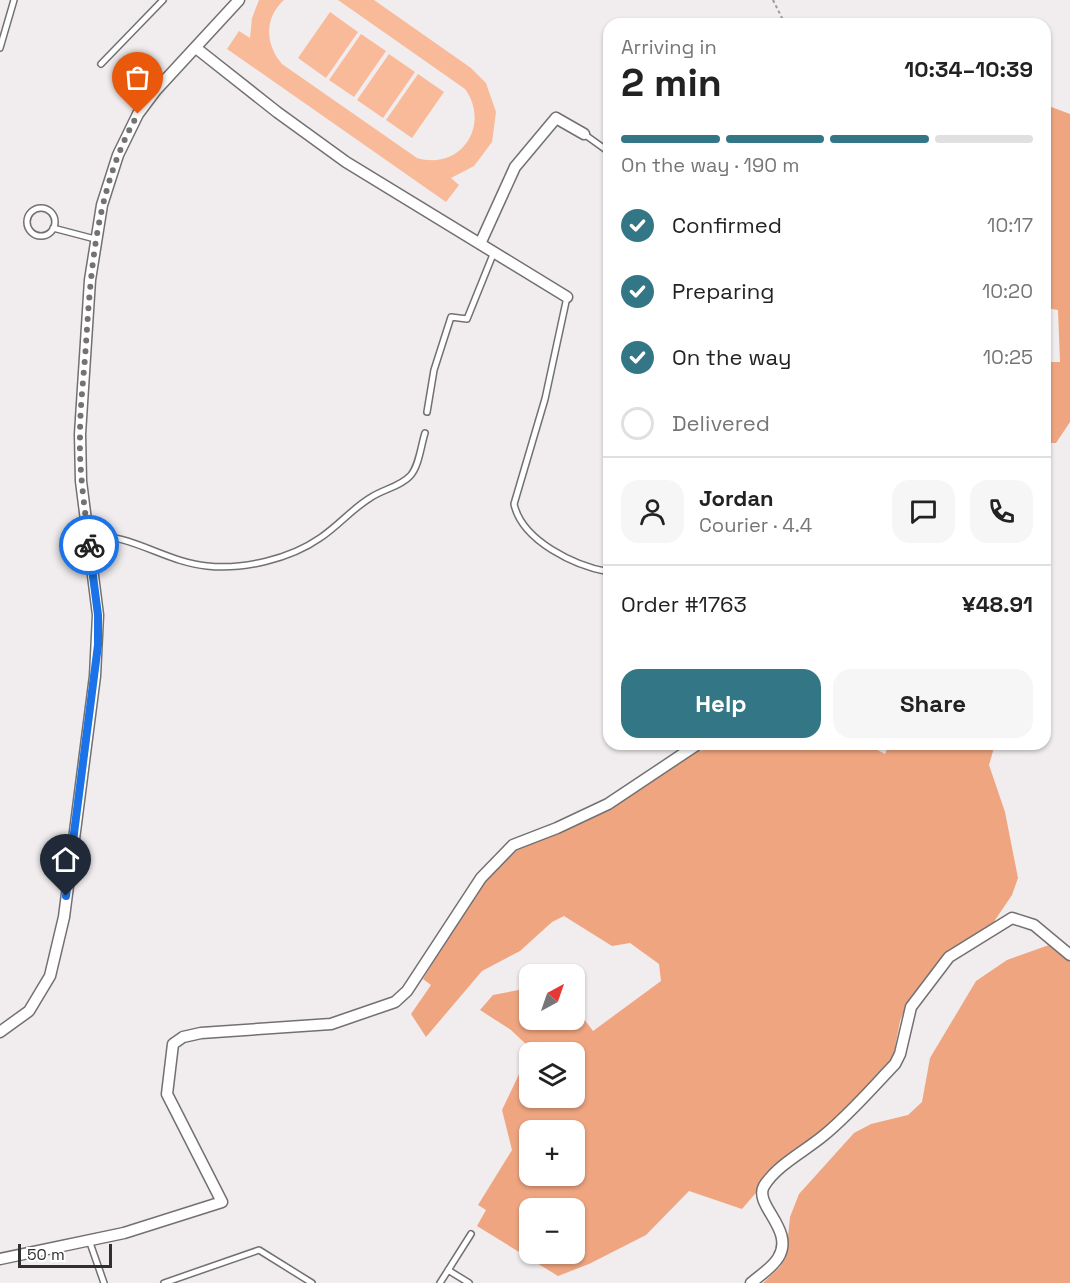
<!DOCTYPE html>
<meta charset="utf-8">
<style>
body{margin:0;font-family:"Space Grotesk",sans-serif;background:#f6f6f6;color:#222;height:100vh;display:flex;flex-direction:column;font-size:22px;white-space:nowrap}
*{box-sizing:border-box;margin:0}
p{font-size:20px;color:#767676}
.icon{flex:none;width:33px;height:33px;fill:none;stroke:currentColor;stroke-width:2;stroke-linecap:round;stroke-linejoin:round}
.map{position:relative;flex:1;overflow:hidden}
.side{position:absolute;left:603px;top:18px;width:448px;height:732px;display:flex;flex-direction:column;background:#fff;border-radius:18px;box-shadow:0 2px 4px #0004}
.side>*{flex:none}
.needle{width:39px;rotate:40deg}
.buttons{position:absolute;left:519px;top:964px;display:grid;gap:12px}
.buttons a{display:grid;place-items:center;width:66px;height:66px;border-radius:12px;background:#fff;box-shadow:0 2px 4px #0004;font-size:30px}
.scale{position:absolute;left:18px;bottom:15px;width:94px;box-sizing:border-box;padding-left:6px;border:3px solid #302f2f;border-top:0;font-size:16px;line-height:21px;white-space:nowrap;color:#302f2f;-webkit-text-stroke:4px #fff;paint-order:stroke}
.pin{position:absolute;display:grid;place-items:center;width:51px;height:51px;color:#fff;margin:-62px -26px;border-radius:50% 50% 50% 0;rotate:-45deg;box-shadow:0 0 6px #0007}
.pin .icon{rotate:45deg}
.courier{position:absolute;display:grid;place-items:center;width:60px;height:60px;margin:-30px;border:4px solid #1a73e8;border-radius:50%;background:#fff;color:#222;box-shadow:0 2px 8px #0007}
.overview em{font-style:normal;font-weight:700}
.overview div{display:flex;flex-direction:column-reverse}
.overview{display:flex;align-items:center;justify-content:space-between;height:102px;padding:0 18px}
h1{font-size:39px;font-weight:700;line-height:45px}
.bar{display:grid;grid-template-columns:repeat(4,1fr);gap:9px 6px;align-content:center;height:72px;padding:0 18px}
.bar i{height:8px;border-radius:4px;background:#e0e0e0}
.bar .current{background:#337787}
.bar p{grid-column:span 4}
.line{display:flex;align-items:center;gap:15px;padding:0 18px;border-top:2px solid #e0e0e0}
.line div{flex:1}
.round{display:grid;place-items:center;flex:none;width:63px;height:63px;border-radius:18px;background:#f6f6f6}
ol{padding:0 18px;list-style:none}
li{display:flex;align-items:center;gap:18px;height:66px}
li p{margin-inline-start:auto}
li .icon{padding:6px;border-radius:50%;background:#337787;color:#fff;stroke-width:4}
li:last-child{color:#767676}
li i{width:33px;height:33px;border:3px solid #e0e0e0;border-radius:50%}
.cta{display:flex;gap:12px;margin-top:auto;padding:12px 18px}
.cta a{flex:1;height:69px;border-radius:18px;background:#337787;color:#fff;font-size:24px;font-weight:700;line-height:69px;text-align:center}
.cta a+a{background:#f6f6f6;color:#222}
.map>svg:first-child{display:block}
.green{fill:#f9ba9a}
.forest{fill:#efa580;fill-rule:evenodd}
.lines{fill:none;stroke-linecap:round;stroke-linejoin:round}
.lane-casing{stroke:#737071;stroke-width:8}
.street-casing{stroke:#737071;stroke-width:13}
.path{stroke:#9b9999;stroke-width:2;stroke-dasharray:3 3;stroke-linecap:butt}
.lane{stroke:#fff;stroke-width:5}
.street{stroke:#fff;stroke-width:10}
.done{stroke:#747272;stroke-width:6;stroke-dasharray:0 10.8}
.route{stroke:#1a73e8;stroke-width:8}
</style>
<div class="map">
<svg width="1070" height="1283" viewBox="0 0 1070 1283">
<rect width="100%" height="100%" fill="#f1edee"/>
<path class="green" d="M 259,0 L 284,0 C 264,18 265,44 282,64 L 417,158 C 461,171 491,125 465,89 L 338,0 L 374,0 L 471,68 L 486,83 L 496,112 L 492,142 L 474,166 L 451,178 L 459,185 L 446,202 L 227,49 L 239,31 L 250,38 L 252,18 Z
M 330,12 L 358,32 L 326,78 L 298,58 Z
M 361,34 L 386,51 L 354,97 L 329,80 Z
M 389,54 L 415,72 L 383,118 L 357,100 Z
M 418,74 L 444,92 L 412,138 L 386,120 Z"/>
<path class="forest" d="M 1046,105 L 1070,114 L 1070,422 L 1056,443 L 1046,443 L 1046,362 L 1060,362 L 1058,310 L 1046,308 Z
M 726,744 L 866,744 L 885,754 L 889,744 L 995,744 L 989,765 L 1005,812 L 1018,878 L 1012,895 L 991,926 L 945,953 L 908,1001 L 900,1021 L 893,1058 L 825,1130 L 793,1150 L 742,1209 L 689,1191 L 646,1235 L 589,1264 L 558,1276 L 477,1226 L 486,1210 L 478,1205 L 512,1150 L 502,1110 L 531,1049 L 511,1030 L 480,1010 L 493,995 L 529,988 L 530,1020 L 574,1020 L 575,1007 L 593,1031 L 661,981 L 659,964 L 630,943 L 612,946 L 564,916 L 552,922 L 520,951 L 482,971 L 426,1037 L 411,1014 L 431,985 L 423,979 L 481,885 L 523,844 L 559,832 L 630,796 L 678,762 L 698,751 L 727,746 ZM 530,1053 L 574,1053 L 574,1098 L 530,1098 ZM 530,1131 L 574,1131 L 574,1176 L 530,1176 ZM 530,1209 L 574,1209 L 574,1254 L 530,1254 Z
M 1049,945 L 1070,961 L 1070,1283 L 763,1283 L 780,1267 L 786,1256 L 790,1217 L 799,1194 L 854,1133 L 871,1124 L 908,1115 L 922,1102 L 930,1058 L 976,981 L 1007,960 Z"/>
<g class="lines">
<defs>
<path id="lane" d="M 0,48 L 14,0
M 101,64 L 163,0
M 584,134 L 609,152
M27 222a14 14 0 1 1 28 0a14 14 0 1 1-28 0Z
M 53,228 L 95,239
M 567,297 L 545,399 L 514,504 C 522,541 575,566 609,572
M 427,412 L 434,370 L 451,317 L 467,319 L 494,252
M 88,536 C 131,533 165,562 207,566 C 243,570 290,559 320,538 C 338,526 352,509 370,498 C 383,489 400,487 410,476 C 419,467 421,445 425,433
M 89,1240 L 104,1283
M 448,1270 L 469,1283
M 164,1283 L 259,1250 L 312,1283
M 440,1283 L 471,1234"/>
<path id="street" d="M 196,48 L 277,112 L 346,162 L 567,297
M 480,244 L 515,167 L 556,118 L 584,134
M 0,1032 L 29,1011 L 50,976 L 64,917 L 95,676 L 98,615 L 81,481 L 80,434 L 90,280 L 102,205 L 118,155 L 138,114 L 156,90 L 239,0
M 0,1259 L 124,1233 L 222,1202 L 167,1094 L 173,1044 L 183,1037 L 201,1033 L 331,1024 L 395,1002 L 407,991 L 481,878 L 513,845 L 557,828 L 608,804 L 698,744
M 751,1283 C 759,1276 772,1268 778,1258 C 796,1230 753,1205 764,1186 C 777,1165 805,1151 823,1136 C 849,1115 872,1088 895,1064 L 900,1054 L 911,1007 L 949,957 L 1012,918 L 1034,925 L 1070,955"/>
</defs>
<use href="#lane" class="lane-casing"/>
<use href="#street" class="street-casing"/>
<path class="path" d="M 773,0 L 785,24"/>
<use href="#lane" class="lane"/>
<use href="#street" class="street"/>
</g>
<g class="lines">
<path class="done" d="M 89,545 C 85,509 79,472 80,436 C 80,405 84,375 86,344 C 91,265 97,185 138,114"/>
<path class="route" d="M 66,896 L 98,645 L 98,615 L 89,545"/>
</g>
</svg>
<div class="buttons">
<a><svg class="needle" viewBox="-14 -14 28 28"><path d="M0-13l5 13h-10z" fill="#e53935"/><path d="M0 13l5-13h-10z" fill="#767676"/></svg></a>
<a><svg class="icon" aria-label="layers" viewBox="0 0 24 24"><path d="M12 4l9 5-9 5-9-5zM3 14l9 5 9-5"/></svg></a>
<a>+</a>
<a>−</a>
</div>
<div class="scale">50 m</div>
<div class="pin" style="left:138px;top:114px;background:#ea580c"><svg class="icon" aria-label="bag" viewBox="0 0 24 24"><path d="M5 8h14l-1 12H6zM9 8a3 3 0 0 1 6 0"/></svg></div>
<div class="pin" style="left:66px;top:896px;background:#1f2937"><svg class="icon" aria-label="home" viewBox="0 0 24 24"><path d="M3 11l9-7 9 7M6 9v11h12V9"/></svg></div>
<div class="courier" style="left:89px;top:545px"><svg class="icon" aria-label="bike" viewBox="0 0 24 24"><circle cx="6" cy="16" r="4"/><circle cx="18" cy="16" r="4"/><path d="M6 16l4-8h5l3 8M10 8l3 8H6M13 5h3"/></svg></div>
<section class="side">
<div class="overview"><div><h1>2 min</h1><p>Arriving in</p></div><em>10:34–10:39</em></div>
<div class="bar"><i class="current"></i><i class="current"></i><i class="current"></i><i></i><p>On the way · 190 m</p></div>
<ol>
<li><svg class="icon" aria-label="check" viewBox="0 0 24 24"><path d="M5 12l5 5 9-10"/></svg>Confirmed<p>10:17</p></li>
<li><svg class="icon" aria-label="check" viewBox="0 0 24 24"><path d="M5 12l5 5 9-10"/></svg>Preparing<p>10:20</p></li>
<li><svg class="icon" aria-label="check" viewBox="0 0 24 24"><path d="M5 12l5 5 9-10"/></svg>On the way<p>10:25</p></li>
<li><i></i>Delivered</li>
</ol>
<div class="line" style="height:108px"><a class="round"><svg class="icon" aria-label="person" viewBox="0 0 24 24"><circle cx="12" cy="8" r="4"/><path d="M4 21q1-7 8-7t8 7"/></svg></a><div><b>Jordan</b><p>Courier · 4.4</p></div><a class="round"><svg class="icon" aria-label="chat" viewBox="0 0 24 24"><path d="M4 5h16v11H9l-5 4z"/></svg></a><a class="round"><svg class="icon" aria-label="phone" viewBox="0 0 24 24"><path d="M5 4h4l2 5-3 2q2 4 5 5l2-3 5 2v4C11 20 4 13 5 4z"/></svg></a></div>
<div class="line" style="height:78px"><div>Order #1763</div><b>¥48.91</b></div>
<div class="cta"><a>Help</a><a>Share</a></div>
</section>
</div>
